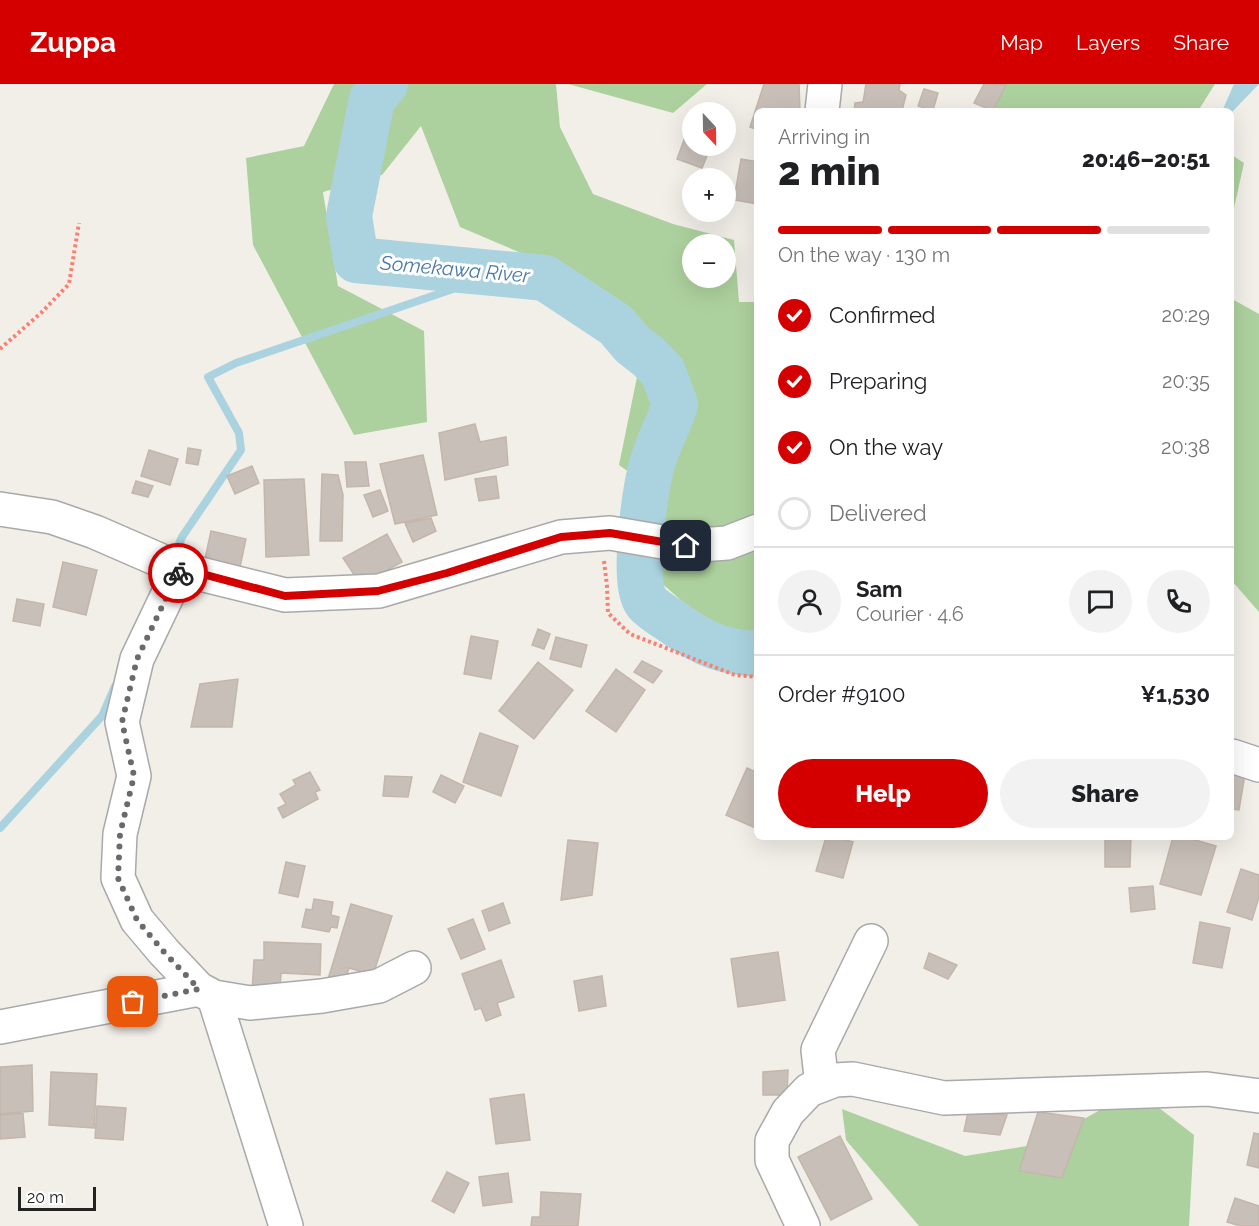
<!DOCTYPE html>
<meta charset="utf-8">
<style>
body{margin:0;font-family:Raleway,sans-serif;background:#f2f2f2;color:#202124;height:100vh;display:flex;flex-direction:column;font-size:22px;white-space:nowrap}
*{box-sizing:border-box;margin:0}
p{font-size:20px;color:#757577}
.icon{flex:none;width:33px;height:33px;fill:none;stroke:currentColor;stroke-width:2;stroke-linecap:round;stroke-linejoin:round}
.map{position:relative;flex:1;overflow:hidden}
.panel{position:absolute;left:754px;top:24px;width:480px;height:732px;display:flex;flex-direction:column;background:#fff;border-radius:9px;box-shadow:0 6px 24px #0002}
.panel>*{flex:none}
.needle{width:39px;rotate:158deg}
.fabs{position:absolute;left:682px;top:18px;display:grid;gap:12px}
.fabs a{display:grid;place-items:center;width:54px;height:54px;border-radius:50%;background:#fff;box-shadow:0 6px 24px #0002;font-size:30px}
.scale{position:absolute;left:18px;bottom:15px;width:78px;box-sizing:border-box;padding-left:6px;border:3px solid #222;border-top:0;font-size:16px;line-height:21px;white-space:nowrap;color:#222;-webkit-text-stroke:4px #fff;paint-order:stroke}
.pin{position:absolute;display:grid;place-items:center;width:51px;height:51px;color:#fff;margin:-26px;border-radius:12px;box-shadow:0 3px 9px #0006}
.courier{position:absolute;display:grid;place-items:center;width:60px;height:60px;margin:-30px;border:4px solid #d40000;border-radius:50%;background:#fff;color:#222;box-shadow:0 2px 8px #0007}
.head em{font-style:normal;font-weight:800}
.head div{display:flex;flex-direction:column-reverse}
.head{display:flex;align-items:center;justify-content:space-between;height:102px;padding:0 24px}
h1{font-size:39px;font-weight:800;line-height:45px}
.bar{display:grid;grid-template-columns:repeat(4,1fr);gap:9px 6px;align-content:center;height:72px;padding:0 24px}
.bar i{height:8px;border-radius:4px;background:#e0e0e0}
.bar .selected{background:#d40000}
.bar p{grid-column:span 4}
.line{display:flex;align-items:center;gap:15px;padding:0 24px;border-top:2px solid #e0e0e0}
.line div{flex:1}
.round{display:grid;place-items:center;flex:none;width:63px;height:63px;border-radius:32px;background:#f2f2f2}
ol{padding:0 24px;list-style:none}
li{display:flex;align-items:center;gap:18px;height:66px}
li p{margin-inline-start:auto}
li .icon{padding:6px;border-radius:50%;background:#d40000;color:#fff;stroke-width:4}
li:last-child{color:#757577}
li i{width:33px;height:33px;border:3px solid #e0e0e0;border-radius:50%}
.cta{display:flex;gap:12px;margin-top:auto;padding:12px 24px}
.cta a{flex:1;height:69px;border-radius:36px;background:#d40000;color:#fff;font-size:24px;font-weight:800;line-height:69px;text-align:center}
.cta a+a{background:#f2f2f2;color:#202124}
header{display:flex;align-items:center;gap:36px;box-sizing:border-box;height:84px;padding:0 30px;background:#d40000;color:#fff}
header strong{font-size:28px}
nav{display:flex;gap:33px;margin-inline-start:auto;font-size:21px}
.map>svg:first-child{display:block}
.forest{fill:#add19e;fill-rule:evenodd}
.water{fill:#aad3df}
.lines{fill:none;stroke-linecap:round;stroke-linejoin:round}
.stream{stroke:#aad3df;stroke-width:8}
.river{stroke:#aad3df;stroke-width:46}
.building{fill:#c7bfb8;stroke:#c4b6ab;stroke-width:1.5}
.minor-casing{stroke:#a9a9a9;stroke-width:36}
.path{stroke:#fa8072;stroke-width:4;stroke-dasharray:3 3;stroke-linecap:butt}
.minor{stroke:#fff;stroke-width:33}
.done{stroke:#6b6a68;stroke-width:6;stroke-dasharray:0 10.8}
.route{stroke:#d40000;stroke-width:8}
.labels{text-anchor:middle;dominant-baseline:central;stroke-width:6;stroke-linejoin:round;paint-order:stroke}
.water-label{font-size:20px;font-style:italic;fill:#4a7aab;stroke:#fff}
</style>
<header>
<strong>Zuppa</strong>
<nav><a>Map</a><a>Layers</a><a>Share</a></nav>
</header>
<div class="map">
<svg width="1259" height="1142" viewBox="0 0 1259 1142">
<rect width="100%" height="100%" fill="#f2efe9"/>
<path class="forest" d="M 334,0 L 556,0 L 560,43 L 593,110 L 673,140 L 734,156 L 739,218 L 757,218 L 757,550 L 730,548 L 692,526 L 657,495 L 648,402 L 619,381 L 638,288 L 582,195 L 460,143 L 421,42 L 382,91 L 323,108 L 338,202 L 424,247 L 427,338 L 354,351 L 253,161 L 246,74 L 304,62 ZM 693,160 L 726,160 L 726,194 L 693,194 Z
M 568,0 L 707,0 L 673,29 Z
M 998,0 L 1215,0 L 1198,27 L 988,27 Z
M 1232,71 L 1244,79 L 1232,133 Z
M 1232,215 L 1259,230 L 1259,528 L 1232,497 Z
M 1136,1006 L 1194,1051 L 1189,1142 L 919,1142 L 846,1056 L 842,1025 L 965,1072 L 1039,1060 Z"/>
<path class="water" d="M 1234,0 L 1259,0 L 1232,28 L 1223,25 Z"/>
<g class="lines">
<path class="stream" d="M 173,473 L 182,453 L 241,366 L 239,349 L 208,293 L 236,279 L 453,205 L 453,186
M 0,744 L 102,632 L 115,602"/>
<path class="river" d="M 385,0 L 372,15 L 349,132 L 356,176 L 545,194 L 616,241 L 632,260 L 650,274 L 663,288 L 675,320 C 669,341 656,362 651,384 C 645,409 631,501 647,519 C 655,528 668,534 677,541 C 705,561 723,568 758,570"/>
</g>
<path class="building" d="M 764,0 L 799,0 L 800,27 L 758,27 L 758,46 L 750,43 Z
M 866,0 L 900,0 L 899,6 L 906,11 L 902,27 L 854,27 L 855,19 L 863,18 Z
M 984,0 L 1006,1 L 993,27 L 974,19 Z
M 924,5 L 938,9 L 933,26 L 918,22 Z
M 688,45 L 693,47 L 693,62 L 711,62 L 702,84 L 677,75 Z
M 741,75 L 758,78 L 758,120 L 734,116 Z
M 475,340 L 480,358 L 506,353 L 508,381 L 445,396 L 439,349 Z
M 188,364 L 201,366 L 198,381 L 186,379 Z
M 149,366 L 178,375 L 170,401 L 141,392 Z
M 423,371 L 437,431 L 395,440 L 380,380 Z
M 345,378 L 366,378 L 369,402 L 347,403 Z
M 252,382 L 259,399 L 235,410 L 227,392 Z
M 322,390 L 338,391 L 343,411 L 342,457 L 320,457 Z
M 496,392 L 499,414 L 479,417 L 475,395 Z
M 304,395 L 309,471 L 266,473 L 264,396 Z
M 136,397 L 153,402 L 148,413 L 132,409 Z
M 380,406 L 388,427 L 373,433 L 364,411 Z
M 431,434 L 436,447 L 413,458 L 405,439 Z
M 211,447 L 246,455 L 240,483 L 205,475 Z
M 387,450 L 402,478 L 361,501 L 343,474 Z
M 63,478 L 97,486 L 86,531 L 53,523 Z
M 17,515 L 44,520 L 40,542 L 13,537 Z
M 538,545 L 550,550 L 544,565 L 532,561 Z
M 471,552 L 498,557 L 491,595 L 464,590 Z
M 556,553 L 587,561 L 581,583 L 550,575 Z
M 642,577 L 662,587 L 653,599 L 634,588 Z
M 538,578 L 573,606 L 534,655 L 499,627 Z
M 616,585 L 645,606 L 616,648 L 586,627 Z
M 238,595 L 232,643 L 191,643 L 200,600 Z
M 480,649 L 518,662 L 501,712 L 463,698 Z
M 747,684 L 758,689 L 758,745 L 726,731 Z
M 310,688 L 320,706 L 315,708 L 318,715 L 283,734 L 278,724 L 286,720 L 280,710 L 296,701 L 293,696 Z
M 1232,688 L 1245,690 L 1239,726 L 1232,725 Z
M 441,691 L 464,702 L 455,719 L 433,708 Z
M 385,692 L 412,693 L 408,713 L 383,712 Z
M 826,753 L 837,753 L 853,758 L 843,794 L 816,787 Z
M 1105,753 L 1131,753 L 1130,783 L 1105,783 Z
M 1173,753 L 1185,753 L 1216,762 L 1201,811 L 1160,800 Z
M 568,756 L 598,759 L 592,811 L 561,816 Z
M 286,778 L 305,782 L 298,813 L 279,809 Z
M 1241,785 L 1259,791 L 1259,813 L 1252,836 L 1227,828 Z
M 1153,802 L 1155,825 L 1131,828 L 1129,804 Z
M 314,815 L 333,818 L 331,831 L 339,833 L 337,844 L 331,843 L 329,848 L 302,843 L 306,825 L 312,826 Z
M 503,819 L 510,839 L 489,847 L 482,827 Z
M 351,820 L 392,832 L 373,891 L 349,884 L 344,900 L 328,895 Z
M 473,835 L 485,865 L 461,875 L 448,845 Z
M 1200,838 L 1230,844 L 1222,884 L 1193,879 Z
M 264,858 L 321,860 L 320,891 L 281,889 L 280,908 L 252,907 L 254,876 L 264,876 Z
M 778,868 L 785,916 L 738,923 L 731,875 Z
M 929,869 L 957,881 L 948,895 L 924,884 Z
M 501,876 L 514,913 L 497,919 L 501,931 L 486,937 L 481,924 L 475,926 L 462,890 Z
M 602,892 L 606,922 L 579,927 L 574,897 Z
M 32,981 L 33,1027 L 0,1030 L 0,983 Z
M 788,986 L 787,1011 L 763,1011 L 763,988 Z
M 51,988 L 97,990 L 94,1044 L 49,1041 Z
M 524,1010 L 530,1056 L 496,1060 L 490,1015 Z
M 97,1022 L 126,1024 L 123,1056 L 95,1054 Z
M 968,1028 L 1007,1031 L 1000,1051 L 964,1047 Z
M 1038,1028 L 1084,1034 L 1062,1094 L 1019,1087 Z
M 23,1029 L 25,1053 L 0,1055 L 0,1031 Z
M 1254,1049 L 1259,1050 L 1259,1084 L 1247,1081 Z
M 840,1052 L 872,1115 L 831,1136 L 798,1073 Z
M 447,1088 L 469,1099 L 454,1129 L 432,1117 Z
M 508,1089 L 512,1118 L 483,1122 L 479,1093 Z
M 541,1108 L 581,1110 L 578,1142 L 531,1142 L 532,1133 L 540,1133 Z
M 1235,1114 L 1259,1122 L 1259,1142 L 1240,1142 L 1227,1138 Z"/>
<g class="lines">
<defs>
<path id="minor" d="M 822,27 L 825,0
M 0,425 L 52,433 L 95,448 L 180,485 L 285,511 L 379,507 L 561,453 L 610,449 L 686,462 L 727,459 L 758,447
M 180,485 L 137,575 L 122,638 L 134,692 L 120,750 L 118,794 L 137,836 L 164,868 L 199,905
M 1232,672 L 1259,681
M 214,913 L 250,919 L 322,912 L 379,902 L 414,884
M 0,943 L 199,905 L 214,913 L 286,1142
M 822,1001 L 818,966 L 871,857
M 803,1142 L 772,1076 L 772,1057 L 788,1028 L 809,1006 L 835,996 L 853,995 L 944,1014 L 1207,1005 L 1259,1012"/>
</defs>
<use href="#minor" class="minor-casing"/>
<path class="path" d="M 0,265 L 41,229 L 69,200 L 79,139
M 604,477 L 607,502 L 608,529 L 630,550 L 735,591 L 758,593"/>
<use href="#minor" class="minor"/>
</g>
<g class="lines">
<path class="done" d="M 133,918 L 199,905 L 164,868 L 137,836 L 118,794 L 120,750 L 134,692 L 122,638 L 137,575 L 178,489"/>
<path class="route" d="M 178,489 L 180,484 L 285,512 L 378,507 L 447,489 L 561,453 L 610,449 L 686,462"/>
</g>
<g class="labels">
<g class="water-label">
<text transform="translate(455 185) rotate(5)">Somekawa River</text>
</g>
</g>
</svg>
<div class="fabs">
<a><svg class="needle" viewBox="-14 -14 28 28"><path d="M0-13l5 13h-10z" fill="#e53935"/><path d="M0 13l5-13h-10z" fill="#757577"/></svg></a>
<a>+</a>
<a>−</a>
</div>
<div class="scale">20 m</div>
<div class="pin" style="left:133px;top:918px;background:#ea580c"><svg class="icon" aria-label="bag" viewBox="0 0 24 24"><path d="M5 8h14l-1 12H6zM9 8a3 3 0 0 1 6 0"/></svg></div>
<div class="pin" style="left:686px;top:462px;background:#1f2937"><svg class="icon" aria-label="home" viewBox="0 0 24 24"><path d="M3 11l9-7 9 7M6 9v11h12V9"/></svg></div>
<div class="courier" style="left:178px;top:489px"><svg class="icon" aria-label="bike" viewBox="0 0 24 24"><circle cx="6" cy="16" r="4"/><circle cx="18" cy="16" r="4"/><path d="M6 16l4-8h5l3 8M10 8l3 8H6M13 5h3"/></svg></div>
<section class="panel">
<div class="head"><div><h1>2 min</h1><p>Arriving in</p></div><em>20:46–20:51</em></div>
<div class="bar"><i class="selected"></i><i class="selected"></i><i class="selected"></i><i></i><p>On the way · 130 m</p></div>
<ol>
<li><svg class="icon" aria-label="check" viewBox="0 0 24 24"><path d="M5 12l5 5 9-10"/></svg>Confirmed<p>20:29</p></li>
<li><svg class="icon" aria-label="check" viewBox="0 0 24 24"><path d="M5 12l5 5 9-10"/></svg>Preparing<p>20:35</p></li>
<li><svg class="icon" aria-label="check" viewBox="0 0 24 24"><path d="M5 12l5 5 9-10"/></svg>On the way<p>20:38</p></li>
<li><i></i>Delivered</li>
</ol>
<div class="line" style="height:108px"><a class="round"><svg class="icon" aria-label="person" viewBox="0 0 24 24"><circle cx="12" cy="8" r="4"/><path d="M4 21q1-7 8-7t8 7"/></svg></a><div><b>Sam</b><p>Courier · 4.6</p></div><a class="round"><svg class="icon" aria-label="chat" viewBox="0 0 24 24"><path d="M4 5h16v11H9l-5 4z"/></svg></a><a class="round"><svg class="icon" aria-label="phone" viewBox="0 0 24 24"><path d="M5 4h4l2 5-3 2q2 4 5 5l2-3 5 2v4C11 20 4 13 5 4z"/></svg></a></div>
<div class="line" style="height:78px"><div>Order #9100</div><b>¥1,530</b></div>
<div class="cta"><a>Help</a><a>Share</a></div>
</section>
</div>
